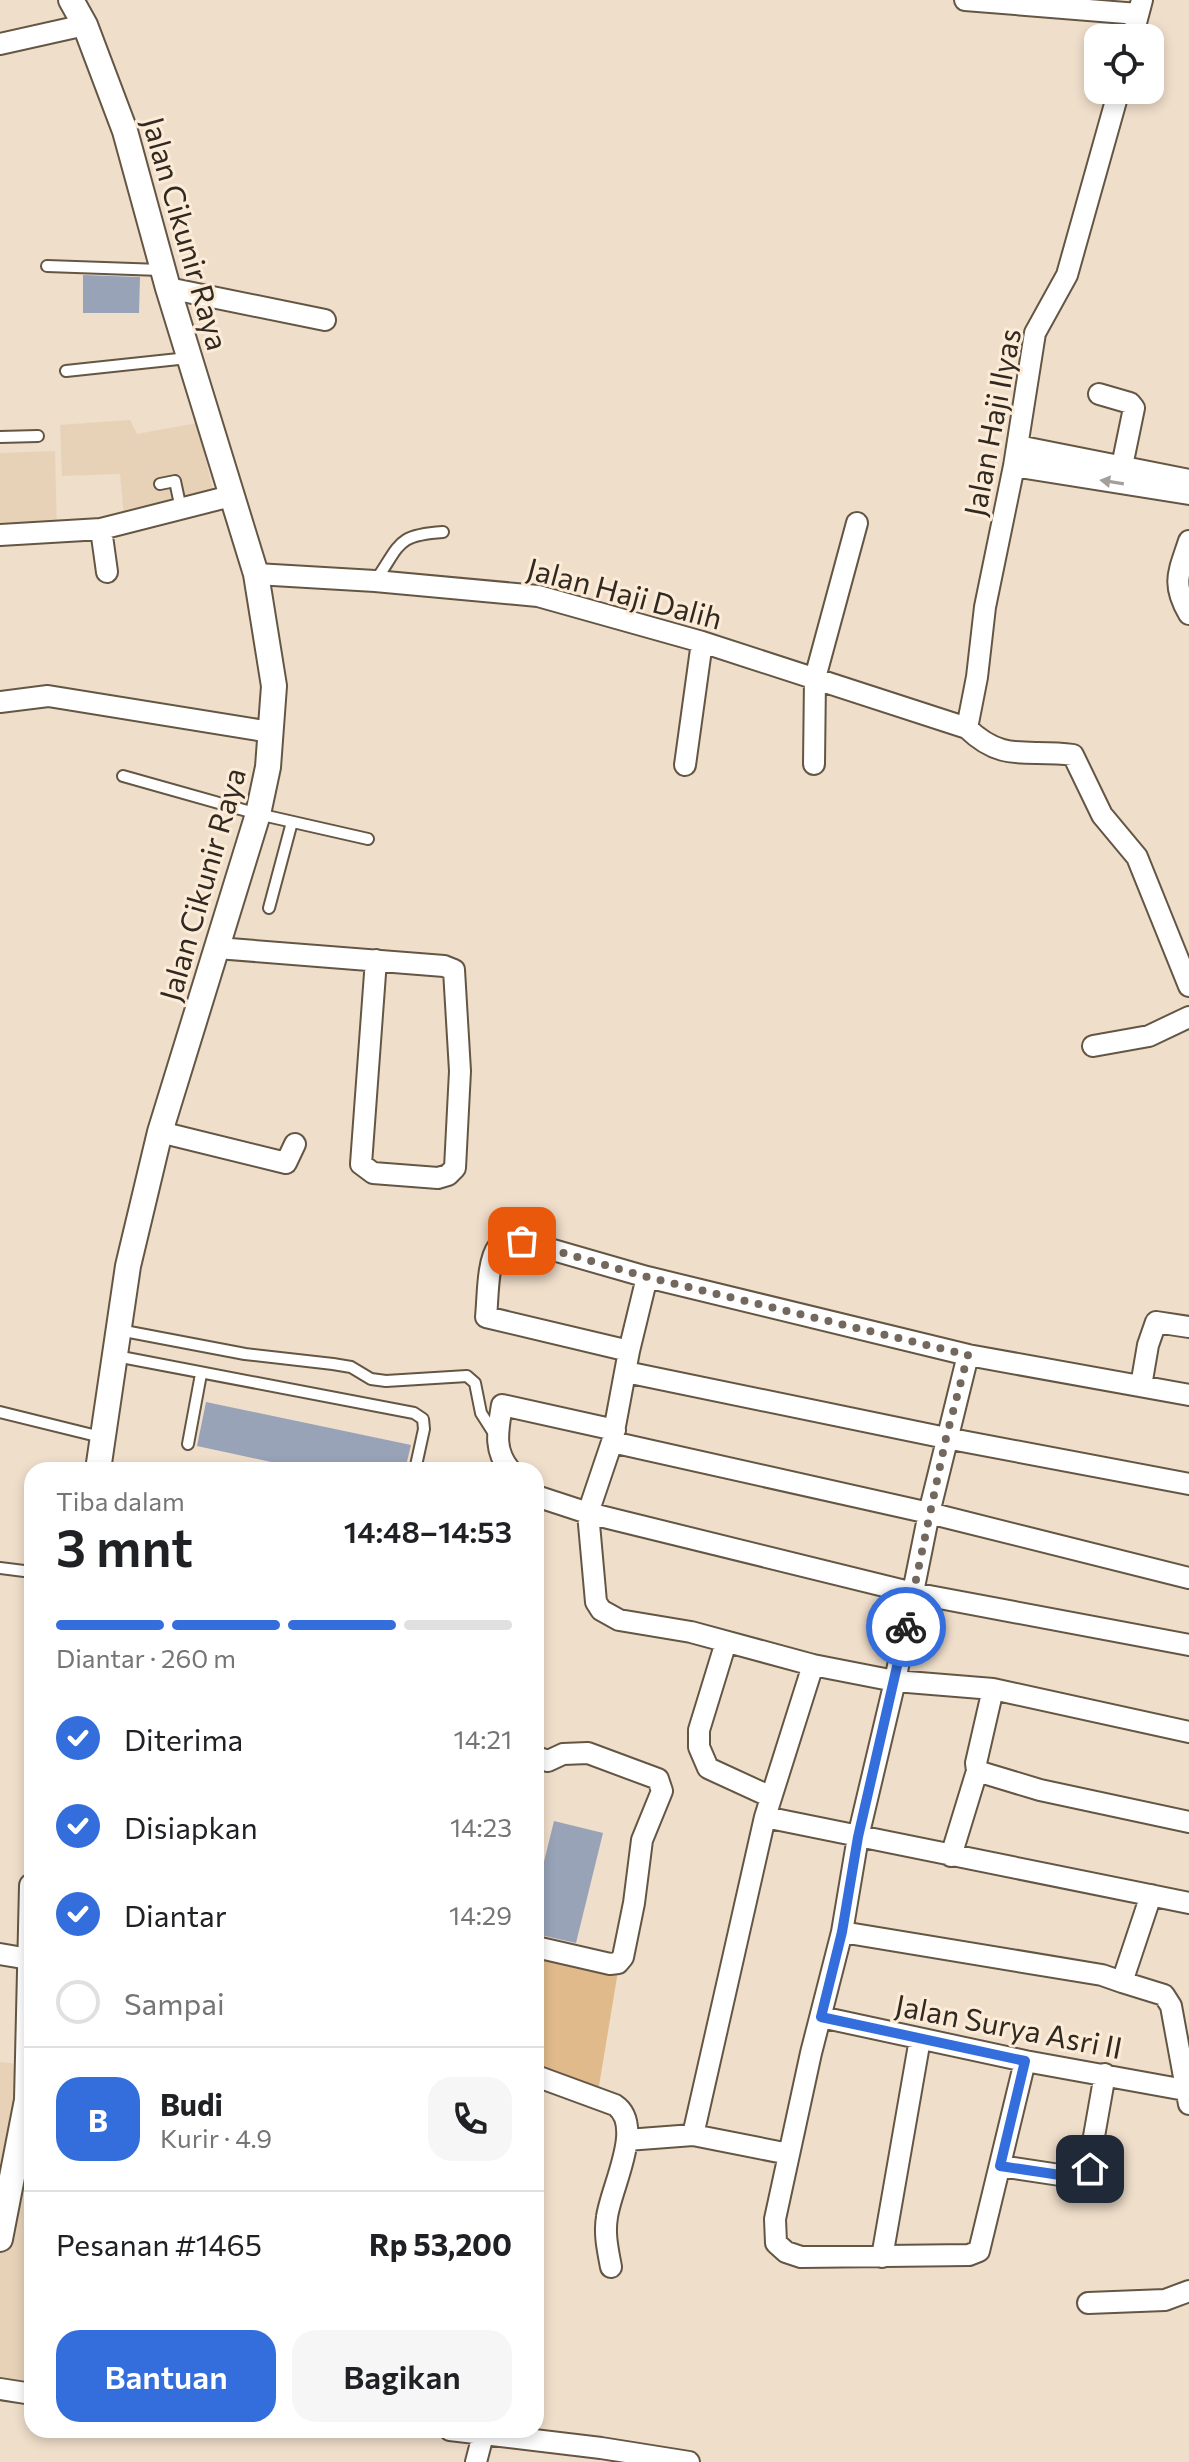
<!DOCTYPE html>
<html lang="id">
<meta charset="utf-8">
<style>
body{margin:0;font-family:Commissioner,sans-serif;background:#f6f6f6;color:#202124;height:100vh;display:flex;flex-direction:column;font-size:30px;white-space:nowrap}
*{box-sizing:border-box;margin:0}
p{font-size:26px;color:#757577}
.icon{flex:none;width:44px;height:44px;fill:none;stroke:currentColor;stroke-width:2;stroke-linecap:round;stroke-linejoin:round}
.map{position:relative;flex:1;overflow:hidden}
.sheet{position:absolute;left:24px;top:1462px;width:520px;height:976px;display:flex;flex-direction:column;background:#fff;border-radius:24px;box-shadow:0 4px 12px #0003}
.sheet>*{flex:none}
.controls{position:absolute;left:1084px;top:24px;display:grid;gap:16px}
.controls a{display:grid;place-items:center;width:80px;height:80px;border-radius:16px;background:#fff;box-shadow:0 4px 12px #0003;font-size:40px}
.pin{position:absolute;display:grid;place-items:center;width:68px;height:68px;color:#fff;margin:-34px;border-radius:16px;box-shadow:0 4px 12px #0006}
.courier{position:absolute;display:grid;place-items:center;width:80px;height:80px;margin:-40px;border:6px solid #346edc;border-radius:50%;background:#fff;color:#222;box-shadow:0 2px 10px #0007}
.headline em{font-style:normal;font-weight:600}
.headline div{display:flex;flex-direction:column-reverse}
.headline{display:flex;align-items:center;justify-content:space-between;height:136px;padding:0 32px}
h1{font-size:52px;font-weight:600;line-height:60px}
.bar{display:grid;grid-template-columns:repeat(4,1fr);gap:12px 8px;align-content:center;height:96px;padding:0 32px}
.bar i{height:10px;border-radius:6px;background:#e0e0e0}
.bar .current{background:#346edc}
.bar p{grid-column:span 4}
.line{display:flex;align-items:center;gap:20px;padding:0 32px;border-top:2px solid #e0e0e0}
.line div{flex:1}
.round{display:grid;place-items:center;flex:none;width:84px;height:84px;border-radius:24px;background:#f6f6f6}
ol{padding:0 32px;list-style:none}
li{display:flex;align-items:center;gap:24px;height:88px}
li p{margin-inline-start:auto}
li .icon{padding:8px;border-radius:50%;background:#346edc;color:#fff;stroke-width:4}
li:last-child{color:#757577}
li i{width:44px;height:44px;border:4px solid #e0e0e0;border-radius:50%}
.action{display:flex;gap:16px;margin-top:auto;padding:16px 32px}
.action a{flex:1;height:92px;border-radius:24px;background:#346edc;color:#fff;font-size:32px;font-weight:600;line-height:92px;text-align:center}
.action a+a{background:#f6f6f6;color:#202124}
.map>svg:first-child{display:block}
.built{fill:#e7d2b8}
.green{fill:#e1ba8c}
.building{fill:#98a3b8}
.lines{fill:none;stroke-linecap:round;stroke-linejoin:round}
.service-casing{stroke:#645644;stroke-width:14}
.minor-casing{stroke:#645644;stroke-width:24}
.tertiary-casing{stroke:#645644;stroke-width:28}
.service{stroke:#fff;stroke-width:10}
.minor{stroke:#fff;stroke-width:20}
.tertiary{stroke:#fff;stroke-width:24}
.oneway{fill:#a29f9c}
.done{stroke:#73685d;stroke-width:8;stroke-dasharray:0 14.4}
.route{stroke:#346edc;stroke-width:10}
.labels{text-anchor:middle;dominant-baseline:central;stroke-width:6;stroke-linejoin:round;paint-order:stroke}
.street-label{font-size:30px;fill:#302922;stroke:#fcebd7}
</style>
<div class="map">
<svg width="1189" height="2462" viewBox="0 0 1189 2462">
<rect width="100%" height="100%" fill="#efdeca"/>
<path class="built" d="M 130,420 L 137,434 L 197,423 L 214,495 L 124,517 L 120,474 L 62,476 L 60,425 Z
M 55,451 L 57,530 L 0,532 L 0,453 Z
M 0,2062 L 26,2065 L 32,2114 L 32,2397 L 0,2392 Z"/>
<path class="green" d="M 536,1953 L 618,1971 L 598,2092 L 536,2070 Z"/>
<path class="building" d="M 83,275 L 140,277 L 139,313 L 83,313 Z
M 206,1402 L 411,1445 L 405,1470 L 308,1470 L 197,1446 Z
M 554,1821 L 603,1833 L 576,1943 L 536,1934 L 536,1894 Z"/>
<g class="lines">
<defs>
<path id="service" d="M 47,266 L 161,270
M 66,371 L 188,358
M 0,437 L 38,436
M 160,484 L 175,481 L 181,509
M 376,580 C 401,544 396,535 443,532
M 123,776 L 258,814 L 368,839
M 269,908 L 292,822
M 119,1330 L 245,1354 L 333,1364 L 351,1367 L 371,1379 L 386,1381 L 467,1376 L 475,1383 L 481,1413 L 495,1435
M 116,1356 L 414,1413 L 423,1419 L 424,1429 L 415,1470
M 0,1412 L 101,1437
M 188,1444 L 201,1374
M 0,1568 L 32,1572"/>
<path id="minor" d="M 965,0 L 1138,14
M 1132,38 L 1142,0
M 0,44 L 85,25
M 168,288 L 325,320
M 1099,394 L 1130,403 L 1134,408 L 1122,466
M 1018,446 L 1189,480
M 1014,466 L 1189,494
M 101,529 L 107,572
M 0,535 L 101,529 L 231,496
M 1189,541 C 1179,572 1171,583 1189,614
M 256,574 L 375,581 L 538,596 L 702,642 L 967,728 C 1004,764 1028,748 1073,755 L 1102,815 L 1137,857 L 1189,986
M 0,702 L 48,696 L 271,732
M 967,728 L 977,677 L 985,607 L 1014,466 L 1035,333 L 1067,275 L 1119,90
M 814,764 L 815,678 L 857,523
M 685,765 L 702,642
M 217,948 L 444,966 L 454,970 L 460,1071 L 455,1168 L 448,1175 L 438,1178 L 373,1173 L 361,1164 L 376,960
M 1093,1046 L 1149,1036 L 1189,1017
M 160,1132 L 286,1163 L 295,1144
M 647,1277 L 629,1351 L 612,1442 L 588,1513 L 596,1602 L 601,1610 L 619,1620 L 691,1632 L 813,1665 L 895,1681 L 993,1689 L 1189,1732
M 629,1351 L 486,1317 C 488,1299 487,1261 498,1247 C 504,1239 513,1240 522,1241 L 647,1277 L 968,1355 L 1189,1395
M 968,1355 L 929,1513 L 895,1681 L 858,1837 L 842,1932 L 811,2053 L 775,2219 L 776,2243 L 786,2252 L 801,2257 L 969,2255 L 979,2251 L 1025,2061
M 626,1372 L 946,1438 L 1189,1484
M 1141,1386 L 1148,1345 L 1156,1322 L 1189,1327
M 612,1442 L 929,1513 L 1189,1578
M 510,1470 C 493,1450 498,1430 502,1405 L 615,1430
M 536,1496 L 588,1513 L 913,1593 L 1189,1645
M 726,1642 L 699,1730 L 699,1747 L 708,1768 L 771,1797
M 993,1689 L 976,1763 L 977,1771 L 1040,1790 L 1189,1822
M 536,1757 L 548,1761 L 563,1754 L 588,1753 L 658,1779 L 662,1791 L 642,1840 L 634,1903 L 623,1957 L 618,1963 L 610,1964 L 536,1947
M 765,1817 L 1189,1903
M 951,1856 L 977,1771
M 842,1932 L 1102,1975 L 1122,1982 L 1151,1895
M 0,1954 L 29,1959
M 1122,1982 L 1164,1995 L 1171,2006 L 1189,2104
M 821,2017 L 1025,2061 L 1185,2090
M 536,2076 L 615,2105 C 645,2125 611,2187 607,2217 C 604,2234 608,2251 611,2267
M 627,2140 L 693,2135
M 789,2154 L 693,2135 L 765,1817 L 813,1665
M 1000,2166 L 1080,2178 L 1087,2176 L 1105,2074
M 882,2257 L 920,2039
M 1088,2303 L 1165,2300 L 1189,2291
M 0,2389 L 32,2394
M 450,2430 L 601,2448 L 689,2462
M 476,2462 L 483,2435"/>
<path id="tertiary" d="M 71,0 L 85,25 L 125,131 L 168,288 L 256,574 L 274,686 L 268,767 L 258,814 L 160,1132 L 128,1266 L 98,1470
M 0,2239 L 27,2100 L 32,1886"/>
</defs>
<use href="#service" class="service-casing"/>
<use href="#minor" class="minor-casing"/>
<use href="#tertiary" class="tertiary-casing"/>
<use href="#service" class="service"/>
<use href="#minor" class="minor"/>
<use href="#tertiary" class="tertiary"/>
</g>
<defs><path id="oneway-solid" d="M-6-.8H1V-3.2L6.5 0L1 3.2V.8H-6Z" transform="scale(2)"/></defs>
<use class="oneway" href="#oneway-solid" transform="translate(1112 482) rotate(-171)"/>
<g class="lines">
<path class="done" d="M 522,1241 L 647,1277 L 968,1355 L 946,1438 L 906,1627"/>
<path class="route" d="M 906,1627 L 858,1837 L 842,1932 L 821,2017 L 1025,2061 L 1000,2166 L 1080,2178 L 1087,2176 L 1090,2169"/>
</g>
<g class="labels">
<g class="street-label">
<text transform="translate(187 233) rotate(74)">Jalan Cikunir Raya</text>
<text transform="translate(991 422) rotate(-79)">Jalan Haji Ilyas</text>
<text transform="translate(625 592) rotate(15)">Jalan Haji Dalih</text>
<text transform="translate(201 884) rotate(-74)">Jalan Cikunir Raya</text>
<text transform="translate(1009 2025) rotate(11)">Jalan Surya Asri II</text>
</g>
</g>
</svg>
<div class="controls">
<a><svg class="icon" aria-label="locate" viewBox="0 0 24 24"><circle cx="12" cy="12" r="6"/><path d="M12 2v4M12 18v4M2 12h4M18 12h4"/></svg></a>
</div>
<div class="pin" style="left:522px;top:1241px;background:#ea580c"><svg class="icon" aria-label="bag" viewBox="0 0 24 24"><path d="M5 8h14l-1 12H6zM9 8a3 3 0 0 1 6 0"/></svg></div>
<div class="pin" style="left:1090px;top:2169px;background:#1f2937"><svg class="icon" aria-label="home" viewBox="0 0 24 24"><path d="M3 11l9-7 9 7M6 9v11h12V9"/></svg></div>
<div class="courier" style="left:906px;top:1627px"><svg class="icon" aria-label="bike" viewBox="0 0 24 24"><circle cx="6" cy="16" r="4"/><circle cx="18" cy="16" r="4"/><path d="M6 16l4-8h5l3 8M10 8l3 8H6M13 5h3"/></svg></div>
<section class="sheet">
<div class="headline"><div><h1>3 mnt</h1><p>Tiba dalam</p></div><em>14:48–14:53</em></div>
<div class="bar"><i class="current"></i><i class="current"></i><i class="current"></i><i></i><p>Diantar · 260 m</p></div>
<ol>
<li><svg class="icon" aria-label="check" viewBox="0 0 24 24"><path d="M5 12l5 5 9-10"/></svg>Diterima<p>14:21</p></li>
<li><svg class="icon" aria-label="check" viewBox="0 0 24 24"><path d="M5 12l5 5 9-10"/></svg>Disiapkan<p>14:23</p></li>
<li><svg class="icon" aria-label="check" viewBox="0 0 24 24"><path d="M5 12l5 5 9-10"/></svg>Diantar<p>14:29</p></li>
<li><i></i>Sampai</li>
</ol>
<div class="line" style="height:144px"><b class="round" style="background:#346edc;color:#fff">B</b><div><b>Budi</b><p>Kurir · 4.9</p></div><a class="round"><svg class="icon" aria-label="phone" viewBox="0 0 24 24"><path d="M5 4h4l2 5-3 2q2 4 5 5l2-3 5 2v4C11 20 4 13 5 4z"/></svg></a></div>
<div class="line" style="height:104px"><div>Pesanan #1465</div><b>Rp 53,200</b></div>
<div class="action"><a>Bantuan</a><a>Bagikan</a></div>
</section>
</div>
